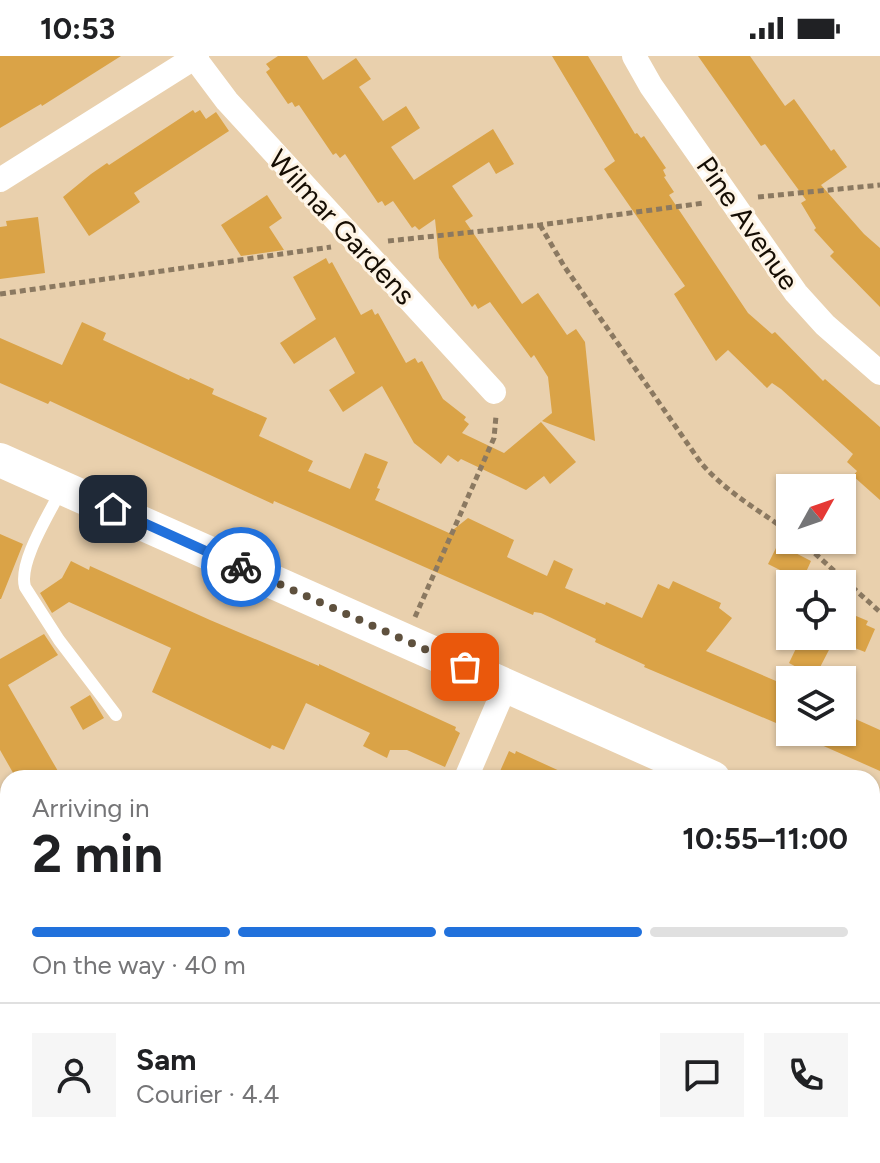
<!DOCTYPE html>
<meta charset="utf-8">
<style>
body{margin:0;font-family:Figtree,sans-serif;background:#f6f6f6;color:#202124;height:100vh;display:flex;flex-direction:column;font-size:30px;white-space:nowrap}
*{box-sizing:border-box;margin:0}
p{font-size:26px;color:#757577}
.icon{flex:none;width:44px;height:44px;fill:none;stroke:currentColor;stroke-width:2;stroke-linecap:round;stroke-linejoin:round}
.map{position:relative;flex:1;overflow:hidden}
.details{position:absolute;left:0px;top:714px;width:880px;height:394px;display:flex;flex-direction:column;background:#fff;border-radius:24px 24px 0 0;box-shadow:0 2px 6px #0004}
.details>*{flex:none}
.needle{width:52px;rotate:50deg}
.tools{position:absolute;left:776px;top:418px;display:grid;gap:16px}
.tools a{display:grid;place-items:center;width:80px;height:80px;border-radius:0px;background:#fff;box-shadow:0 2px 6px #0004;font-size:40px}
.pin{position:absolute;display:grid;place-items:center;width:68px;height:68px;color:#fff;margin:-34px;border-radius:16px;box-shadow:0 4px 12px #0006}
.courier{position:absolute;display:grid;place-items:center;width:80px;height:80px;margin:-40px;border:6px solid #2171dc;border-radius:50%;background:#fff;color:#222;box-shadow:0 2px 10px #0007}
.head em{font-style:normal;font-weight:700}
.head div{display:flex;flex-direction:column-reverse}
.head{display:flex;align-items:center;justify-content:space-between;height:136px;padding:0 32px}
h1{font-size:52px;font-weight:700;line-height:60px}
.bar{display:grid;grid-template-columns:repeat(4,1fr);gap:12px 8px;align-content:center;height:96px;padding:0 32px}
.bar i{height:10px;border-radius:6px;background:#e0e0e0}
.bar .active{background:#2171dc}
.bar p{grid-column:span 4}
.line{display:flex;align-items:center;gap:20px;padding:0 32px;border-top:2px solid #e0e0e0}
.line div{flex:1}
.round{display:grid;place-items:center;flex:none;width:84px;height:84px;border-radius:0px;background:#f6f6f6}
.status{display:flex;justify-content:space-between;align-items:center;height:56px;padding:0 40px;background:#fff;direction:ltr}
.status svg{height:22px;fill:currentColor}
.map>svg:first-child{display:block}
.built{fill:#e4c79d}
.green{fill:#d6ad6f}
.building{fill:#daa347}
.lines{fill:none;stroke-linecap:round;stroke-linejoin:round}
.path{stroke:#8b7961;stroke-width:5;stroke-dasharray:6 4;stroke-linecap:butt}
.lane{stroke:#fff;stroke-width:12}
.street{stroke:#fff;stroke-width:24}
.secondary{stroke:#fff;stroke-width:34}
.highway{stroke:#57edf1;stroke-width:44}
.done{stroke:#5f513e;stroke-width:8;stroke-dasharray:0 14.4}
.route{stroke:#2171dc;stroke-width:10}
.labels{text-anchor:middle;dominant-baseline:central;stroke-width:6;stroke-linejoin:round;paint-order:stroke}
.street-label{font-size:28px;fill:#150d03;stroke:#fef4e5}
</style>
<div class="status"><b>10:53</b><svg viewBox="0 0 49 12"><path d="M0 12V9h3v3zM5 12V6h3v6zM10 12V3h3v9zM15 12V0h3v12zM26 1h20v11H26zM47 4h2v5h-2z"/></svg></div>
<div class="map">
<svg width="880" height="1107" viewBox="0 0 880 1107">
<rect width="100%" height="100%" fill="#e9d0ad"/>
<path class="built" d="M 0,805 L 8,819 L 8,1100 L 335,1100 L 339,1107 L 0,1107 Z"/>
<path class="green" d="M 793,1100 L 832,1100 L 831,1107 L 792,1107 Z"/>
<path class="building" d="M 0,0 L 121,0 L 42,50 L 41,48 L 0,72 Z
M 278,0 L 307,0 L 323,24 L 356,2 L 371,23 L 359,31 L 383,65 L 406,50 L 420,72 L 391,91 L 414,124 L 493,73 L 514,108 L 496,118 L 489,106 L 452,130 L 473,160 L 465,165 L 522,248 L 538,237 L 567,279 L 576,273 L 585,286 L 595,385 L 542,365 L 552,357 L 548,321 L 534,299 L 531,302 L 490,246 L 478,253 L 475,248 L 472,251 L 439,202 L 435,163 L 419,174 L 415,170 L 412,172 L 393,145 L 385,150 L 382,145 L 378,147 L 345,98 L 340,102 L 336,97 L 333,99 L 299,49 L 295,51 L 292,46 L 288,48 L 266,16 L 270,13 L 266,8 Z
M 552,0 L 588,0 L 635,78 L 637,77 L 641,82 L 644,80 L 666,112 L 663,114 L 666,120 L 664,121 L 674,136 L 669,139 L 748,257 L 772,278 L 775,276 L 823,325 L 825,323 L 880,371 L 880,444 L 853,420 L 857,415 L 847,406 L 853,398 L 781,333 L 772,327 L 767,332 L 728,294 L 716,305 L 674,238 L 685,230 L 604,113 L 615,105 Z
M 698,0 L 750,0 L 785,50 L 794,43 L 831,95 L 834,93 L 847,111 L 821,129 L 864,178 L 880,192 L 880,251 L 830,200 L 834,196 L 814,174 L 816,172 L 801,147 L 806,144 L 765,88 L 761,90 Z
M 193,54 L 195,57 L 200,54 L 206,63 L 216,56 L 229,75 L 134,137 L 140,146 L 89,180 L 63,141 L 91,118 L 107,107 L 109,109 Z
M 267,139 L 282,162 L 269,171 L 284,194 L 241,200 L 221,169 Z
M 38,161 L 45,217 L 0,223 L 0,171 L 7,170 L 6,165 Z
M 326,202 L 329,208 L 332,206 L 361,259 L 372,253 L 375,259 L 378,257 L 406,307 L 415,302 L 418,307 L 422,305 L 443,343 L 466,361 L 464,364 L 469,368 L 462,377 L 504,397 L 541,366 L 576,406 L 550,428 L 544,420 L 526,434 L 461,403 L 458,406 L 448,399 L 441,408 L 414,387 L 382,330 L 343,356 L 329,334 L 355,317 L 335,281 L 294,308 L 280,287 L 316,263 L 293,221 Z
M 82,266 L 106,277 L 103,284 L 189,324 L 190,322 L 214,333 L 212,338 L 267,362 L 259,380 L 313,405 L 308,415 L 350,433 L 365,397 L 388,406 L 377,432 L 380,433 L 375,444 L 449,477 L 468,462 L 514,484 L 507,501 L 547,520 L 554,504 L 573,513 L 565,532 L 605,549 L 606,546 L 642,562 L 658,528 L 669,533 L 673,525 L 721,547 L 719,552 L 732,562 L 706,595 L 790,631 L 790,673 L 644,611 L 645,609 L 595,586 L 596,583 L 541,557 L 534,556 L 533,559 L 325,467 L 274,445 L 273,448 L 50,345 L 48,348 L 0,327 L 0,282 L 62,309 Z
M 0,478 L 23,488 L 1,543 L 0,543 Z
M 778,488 L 811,505 L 802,525 L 768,508 Z
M 71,505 L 89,514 L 90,510 L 210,564 L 319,610 L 319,608 L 456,671 L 455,674 L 460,677 L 445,711 L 407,694 L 390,694 L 387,702 L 363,690 L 370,677 L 306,647 L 284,694 L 272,689 L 270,693 L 152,636 L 171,592 L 69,546 L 52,557 L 40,537 L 62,522 Z
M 842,554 L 868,565 L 866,569 L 875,573 L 865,596 L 842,587 Z
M 44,578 L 58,599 L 8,629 L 62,722 L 16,722 L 0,694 L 0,603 Z
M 802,580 L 810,580 L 831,590 L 815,621 L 789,607 Z
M 90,639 L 104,662 L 83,674 L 70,651 Z
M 842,657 L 880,674 L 880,715 L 792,676 L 842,676 Z
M 509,695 L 515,698 L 516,695 L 575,722 L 497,722 Z"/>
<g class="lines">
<path class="path" d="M 758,141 L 880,129
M 540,169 L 564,210 L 701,407 C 727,437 759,454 790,477
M 388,185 L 540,169 L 704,147
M 0,238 L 331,191
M 800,484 L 880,556
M 415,561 L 494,382 L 496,360"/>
<path class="lane" d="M 61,434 C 50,457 18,506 25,531 L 59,584 L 116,659
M 0,887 L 8,882
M 0,948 L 8,947
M 0,1058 L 8,1072
M 24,1100 L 28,1107
M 99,1100 L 100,1107
M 335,1100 L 339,1107"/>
<path class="street" d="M 634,0 L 651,30 L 796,237 L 825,269 L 880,317
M 194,1 L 227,45 L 494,336
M 0,124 L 197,0
M 466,722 L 506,629
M 872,891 L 880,872
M 598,1100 L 601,1107
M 543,1107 L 550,1100"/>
<path class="secondary" d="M 0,404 L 713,722
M 872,794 L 880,798"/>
<path class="highway" d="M 0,805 L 8,819
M 164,1100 L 168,1107"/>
</g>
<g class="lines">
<path class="done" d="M 241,511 L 465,611"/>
<path class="route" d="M 113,453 L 241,511"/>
</g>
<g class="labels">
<g class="street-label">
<text transform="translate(748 167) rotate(55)">Pine Avenue</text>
<text transform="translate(342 171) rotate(47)">Wilmar Gardens</text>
</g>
</g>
</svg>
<div class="tools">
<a><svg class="needle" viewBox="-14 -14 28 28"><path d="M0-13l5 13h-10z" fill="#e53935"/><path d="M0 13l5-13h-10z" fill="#757577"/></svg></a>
<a><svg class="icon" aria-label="locate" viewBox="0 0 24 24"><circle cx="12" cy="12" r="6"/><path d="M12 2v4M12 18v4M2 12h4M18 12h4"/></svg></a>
<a><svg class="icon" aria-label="layers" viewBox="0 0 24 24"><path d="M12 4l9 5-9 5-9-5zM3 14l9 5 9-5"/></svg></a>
</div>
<div class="pin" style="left:465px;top:611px;background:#ea580c"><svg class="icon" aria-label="bag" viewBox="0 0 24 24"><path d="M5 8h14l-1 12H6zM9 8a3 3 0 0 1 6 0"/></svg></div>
<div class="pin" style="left:113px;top:453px;background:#1f2937"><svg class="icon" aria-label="home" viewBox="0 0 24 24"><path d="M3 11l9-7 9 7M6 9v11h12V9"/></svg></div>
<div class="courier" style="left:241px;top:511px"><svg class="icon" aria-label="bike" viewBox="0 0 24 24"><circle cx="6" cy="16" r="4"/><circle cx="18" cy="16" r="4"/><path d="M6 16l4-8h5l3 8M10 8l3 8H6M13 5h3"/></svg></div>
<section class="details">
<div class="head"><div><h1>2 min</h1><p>Arriving in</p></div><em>10:55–11:00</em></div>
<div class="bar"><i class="active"></i><i class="active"></i><i class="active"></i><i></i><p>On the way · 40 m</p></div>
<div class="line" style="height:144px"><a class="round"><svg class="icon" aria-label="person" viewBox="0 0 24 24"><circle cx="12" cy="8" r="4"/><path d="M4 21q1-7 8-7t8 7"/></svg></a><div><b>Sam</b><p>Courier · 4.4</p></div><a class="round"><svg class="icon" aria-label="chat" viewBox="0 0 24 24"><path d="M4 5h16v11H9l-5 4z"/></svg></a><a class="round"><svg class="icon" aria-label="phone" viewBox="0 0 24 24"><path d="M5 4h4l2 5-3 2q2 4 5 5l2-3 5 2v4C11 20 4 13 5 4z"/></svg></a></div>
</section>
</div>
